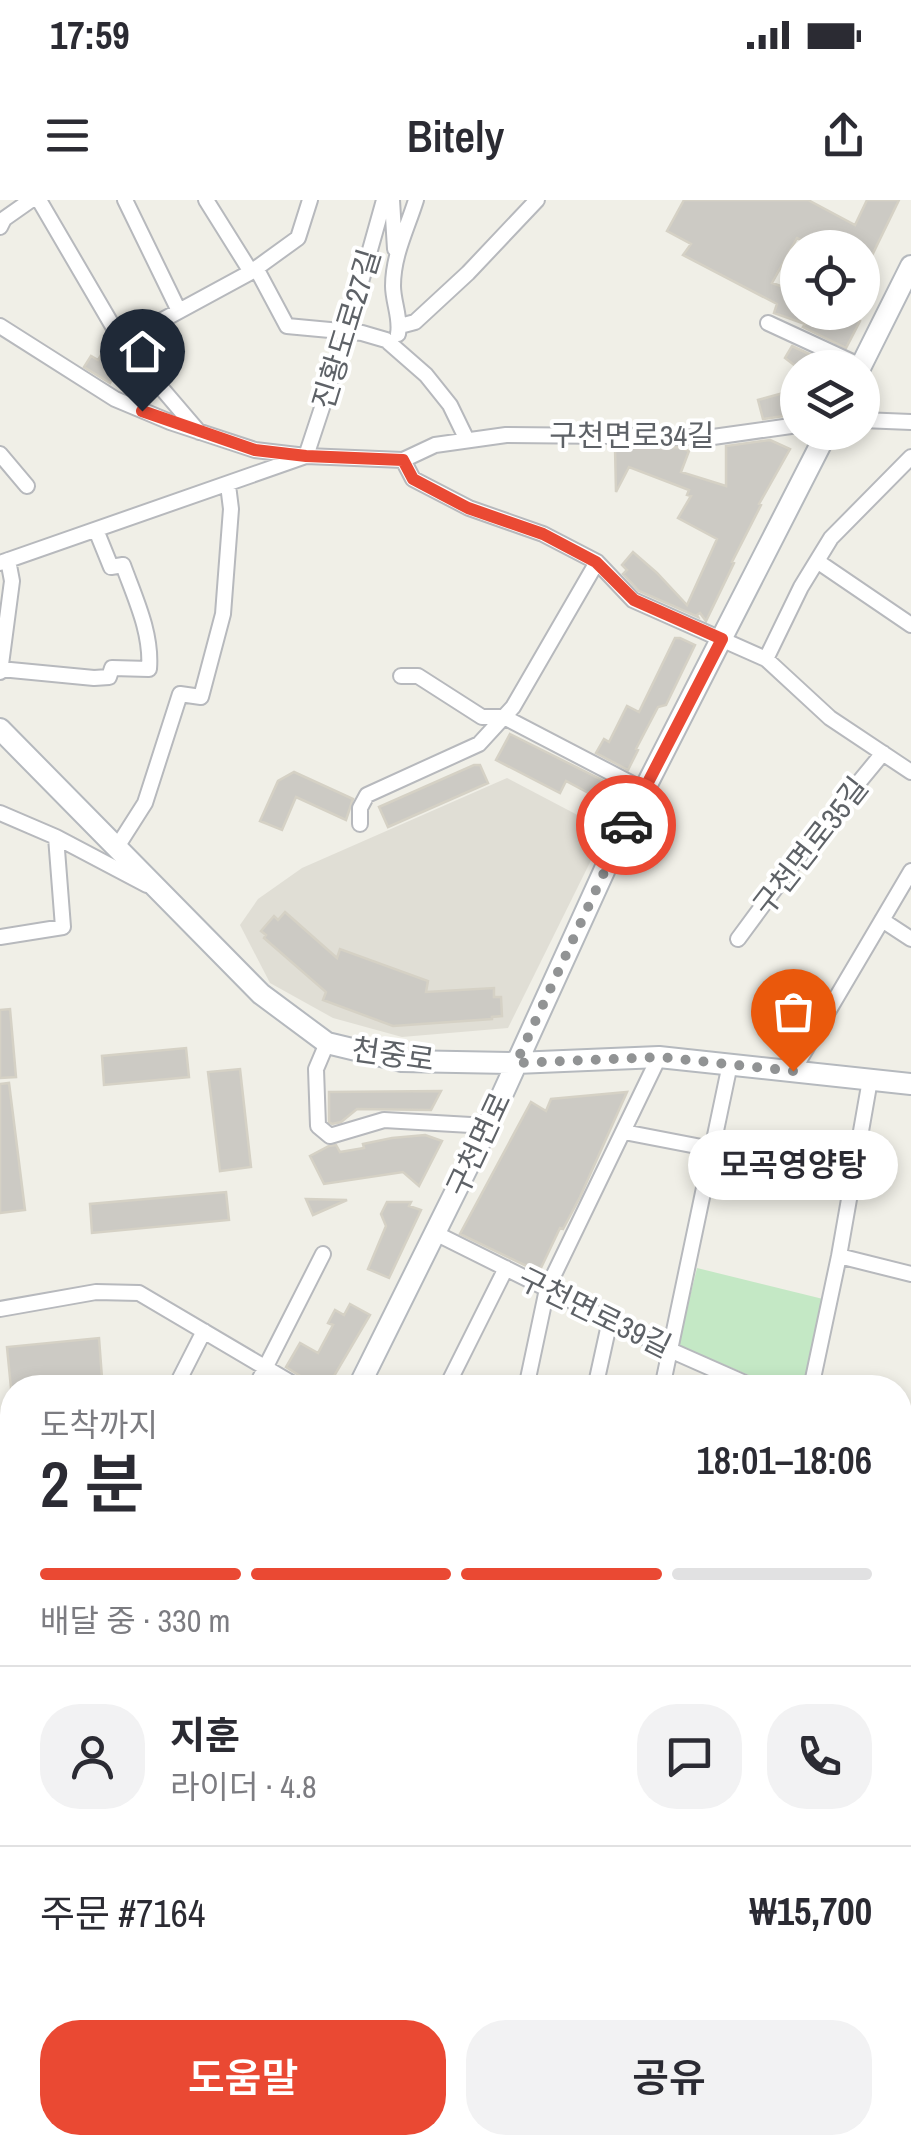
<!DOCTYPE html>
<html lang="ko">
<meta charset="utf-8">
<style>
body{margin:0;font-family:"Archivo Narrow","Noto Sans KR",sans-serif;background:#f2f2f3;color:#2b2b33;height:100vh;display:flex;flex-direction:column;font-size:38px;white-space:nowrap}
*{box-sizing:border-box;margin:0}
p{font-size:32px;color:#7c7c81}
.icon{flex:none;width:55px;height:55px;fill:none;stroke:currentColor;stroke-width:2;stroke-linecap:round;stroke-linejoin:round}
.map{position:relative;flex:1;overflow:hidden}
.side{position:absolute;left:0px;top:1175px;width:912px;height:780px;display:flex;flex-direction:column;background:#fff;border-radius:40px 40px 0 0;box-shadow:0 5px 15px #0003}
.side>*{flex:none}
.fabs{position:absolute;left:780px;top:30px;display:grid;gap:20px}
.fabs a{display:grid;place-items:center;width:100px;height:100px;border-radius:50%;background:#fff;box-shadow:0 5px 15px #0003;font-size:50px}
.pin{position:absolute;display:grid;place-items:center;width:85px;height:85px;color:#fff;margin:-102px -42px;border-radius:50% 50% 50% 0;rotate:-45deg;box-shadow:0 0 10px #0007}
.pin .icon{rotate:45deg}
.courier{position:absolute;display:grid;place-items:center;width:100px;height:100px;margin:-50px;border:8px solid #ea4933;border-radius:50%;background:#fff;color:#222;box-shadow:0 2px 12px #0007}
.bubble{position:absolute;height:70px;border-radius:35px;background:#fff;box-shadow:0 5px 15px #0003;font-size:32px;font-weight:600;line-height:70px;text-align:center}
.head em{font-style:normal;font-weight:600}
.head div{display:flex;flex-direction:column-reverse}
.head{display:flex;align-items:center;justify-content:space-between;height:170px;padding:0 40px}
h1{font-size:65px;font-weight:600;line-height:75px}
.bar{display:grid;grid-template-columns:repeat(4,1fr);gap:15px 10px;align-content:center;height:120px;padding:0 40px}
.bar i{height:12px;border-radius:8px;background:#e1e1e2}
.bar .selected{background:#ea4933}
.bar p{grid-column:span 4}
.line{display:flex;align-items:center;gap:25px;padding:0 40px;border-top:2px solid #e1e1e2}
.line div{flex:1}
.round{display:grid;place-items:center;flex:none;width:105px;height:105px;border-radius:40px;background:#f2f2f3}
.cta{display:flex;gap:20px;margin-top:auto;padding:20px 40px}
.cta a{flex:1;height:115px;border-radius:40px;background:#ea4933;color:#fff;font-size:40px;font-weight:600;line-height:115px;text-align:center}
.cta a+a{background:#f2f2f3;color:#2b2b33}
.status{display:flex;justify-content:space-between;align-items:center;height:70px;padding:0 50px;background:#fff;direction:ltr}
.status svg{height:28px;fill:currentColor}
header{display:flex;justify-content:space-between;align-items:center;height:130px;padding:0 40px;background:#fff;font-size:45px;font-weight:600}
.map>svg:first-child{display:block}
.education{fill:#e0ded5}
.green{fill:#c4e8c5}
.building{fill:#cccac4;stroke:#d5d1c5;stroke-width:2.5}
.lines{fill:none;stroke-linecap:round;stroke-linejoin:round}
.street-casing{stroke:#b7b9bd;stroke-width:18}
.secondary-casing{stroke:#b5b9be;stroke-width:24}
.street{stroke:#fff;stroke-width:14}
.secondary{stroke:#fff;stroke-width:20}
.done{stroke:#919394;stroke-width:10;stroke-dasharray:0 18}
.route{stroke:#ea4933;stroke-width:12}
.labels{text-anchor:middle;dominant-baseline:central;stroke-width:8;stroke-linejoin:round;paint-order:stroke}
.street-label{font-size:30px;fill:#5e6267;stroke:#fff}
</style>
<div class="status"><b>17:59</b><svg viewBox="0 0 49 12"><path d="M0 12V9h3v3zM5 12V6h3v6zM10 12V3h3v9zM15 12V0h3v12zM26 1h20v11H26zM47 4h2v5h-2z"/></svg></div>
<header><svg class="icon" aria-label="menu" viewBox="0 0 24 24"><path d="M4 6h16M4 12h16M4 18h16"/></svg>Bitely<svg class="icon" aria-label="share" viewBox="0 0 24 24"><path d="M12 15V3M7 8l5-5 5 5M5 13v7h14v-7"/></svg></header>
<div class="map">
<svg width="911" height="1955" viewBox="0 0 911 1955">
<rect width="100%" height="100%" fill="#f0efe7"/>
<path class="education" d="M 507,578 L 606,630 L 508,828 L 402,837 L 333,818 L 270,783 L 240,725 L 258,699 L 302,668 Z"/>
<path class="green" d="M 697,1068 L 823,1099 L 803,1187 L 777,1187 L 678,1145 Z"/>
<path class="building" d="M 684,0 L 808,0 L 855,25 L 867,0 L 899,0 L 862,76 L 862,48 L 850,48 L 826,36 L 819,48 L 797,38 L 772,83 L 798,92 L 798,112 L 840,112 L 860,121 L 846,148 L 803,127 L 805,124 L 774,113 L 777,104 L 683,55 L 691,44 L 667,31 Z
M 792,146 L 837,167 L 798,168 L 785,158 Z
M 103,152 L 121,164 L 110,183 L 84,167 L 91,156 L 98,160 Z
M 798,184 L 798,214 L 763,219 L 758,200 L 787,192 Z
M 770,240 L 790,249 L 759,304 L 761,305 L 732,362 L 734,363 L 706,421 L 700,413 L 697,415 L 698,417 L 639,391 L 623,374 L 627,370 L 622,365 L 633,352 L 657,373 L 687,405 L 717,339 L 678,318 L 691,296 L 687,295 L 689,290 L 629,267 L 616,292 L 615,248 L 678,247 L 689,251 L 681,272 L 726,286 L 726,246 Z
M 675,438 L 680,438 L 695,445 L 666,505 L 658,507 L 636,549 L 638,550 L 628,570 L 596,553 L 604,539 L 609,542 L 627,506 L 639,512 Z
M 510,534 L 622,590 L 613,606 L 566,581 L 560,593 L 496,560 Z
M 474,565 L 480,565 L 488,583 L 388,627 L 379,607 Z
M 294,572 L 353,599 L 346,620 L 296,597 L 282,630 L 260,621 L 278,581 Z
M 285,712 L 337,758 L 340,749 L 428,781 L 426,792 L 494,788 L 494,797 L 501,797 L 502,816 L 492,817 L 492,819 L 393,826 L 323,800 L 326,792 L 264,738 L 266,735 L 261,731 L 274,716 L 278,720 Z
M 10,809 L 16,877 L 0,878 L 0,810 Z
M 186,848 L 189,877 L 104,885 L 102,856 Z
M 240,869 L 251,967 L 220,971 L 208,872 Z
M 9,883 L 25,1010 L 0,1013 L 0,884 Z
M 441,891 L 431,910 L 357,909 L 341,922 L 332,924 L 329,922 L 329,892 Z
M 627,892 L 580,997 L 563,1029 L 560,1028 L 539,1072 L 460,1034 L 531,902 L 546,911 L 551,899 Z
M 425,935 L 442,941 L 419,986 L 403,972 L 324,984 L 310,956 L 329,946 L 336,945 L 340,952 L 364,948 L 363,944 L 392,938 Z
M 226,992 L 229,1020 L 92,1033 L 90,1004 Z
M 306,999 L 347,1000 L 313,1015 Z
M 387,1002 L 411,1002 L 409,1006 L 421,1010 L 389,1078 L 368,1069 L 386,1026 L 381,1014 Z
M 350,1104 L 370,1115 L 327,1188 L 314,1188 L 305,1179 L 286,1167 L 300,1143 L 318,1153 L 333,1125 L 328,1123 L 335,1110 L 344,1115 Z
M 99,1138 L 102,1178 L 55,1183 L 55,1188 L 11,1188 L 7,1147 Z"/>
<g class="lines">
<defs>
<path id="street" d="M 39,0 L 122,142 L 199,232
M 125,0 L 179,111
M 206,0 L 251,72
M 392,0 L 395,49
M 0,27 L 4,19 L 31,0
M 256,68 L 287,126 L 362,133 L 386,140 L 426,175 L 450,205 L 467,240
M 768,123 L 861,166
M 0,126 L 115,199 L 170,222 L 255,250 L 306,256 L 347,132 L 384,0
M 400,126 L 415,122 L 468,73 L 537,0
M 398,134 C 401,118 393,102 393,86 C 393,55 407,29 416,0
M 122,142 L 251,72 L 298,38 L 310,0
M 862,220 L 911,222
M 0,254 L 27,286
M 403,260 L 413,279 L 469,308 L 543,334 L 597,362 L 633,400 L 766,459 L 830,518 L 911,572
M 817,361 L 911,425
M 0,363 L 306,256 L 403,260 L 435,245 L 506,235 L 713,237 L 798,225
M 766,459 L 801,387 L 831,338 L 911,257
M 0,469 L 94,478 L 109,477 L 112,468 L 149,469 C 152,433 135,398 123,365 L 111,367 L 96,330
M 0,472 L 12,381 L 8,360
M 401,476 L 418,476 L 482,517 L 504,517 L 644,590
M 0,613 L 56,637 L 147,685
M 360,624 L 360,608 L 367,595 L 479,544 L 513,507 L 597,362
M 117,647 L 145,603 L 180,494 L 201,497 L 223,414 L 231,309 L 228,285
M 882,720 L 911,739
M 0,737 L 63,727 L 56,637
M 738,739 L 808,644 L 883,553
M 327,843 L 316,869 L 318,926 L 330,936 L 384,920 L 488,926
M 793,871 L 911,671
M 624,932 L 712,949 L 854,972
M 435,1033 L 670,1150 L 756,1188
M 839,1056 L 911,1074
M 0,1109 L 96,1092 L 139,1093 L 300,1188
M 175,1188 L 204,1131
M 255,1188 L 323,1054
M 446,1188 L 506,1068
M 526,1188 L 547,1089 L 659,857
M 595,1188 L 610,1120
M 662,1188 L 730,864
M 811,1188 L 839,1056 L 870,880
M 904,1252 L 911,1221
M 900,1310 L 911,1315
M 0,1390 L 12,1398
M 900,1440 L 911,1444
M 900,1635 L 911,1591
M 0,1686 L 12,1689
M 0,1760 L 12,1749
M 226,1942 L 231,1951 L 230,1955
M 484,1942 L 489,1955
M 164,1955 L 172,1942
M 367,1955 L 412,1942
M 610,1955 L 613,1942
M 677,1955 L 680,1942
M 744,1955 L 746,1942
M 821,1955 L 824,1942
M 898,1955 L 911,1901"/>
<path id="secondary" d="M 860,168 L 911,66
M 0,529 L 261,794 L 327,843 L 402,861 L 516,863 L 659,857 L 911,884
M 358,1188 L 488,926 L 615,647 L 827,232
M 0,1573 L 12,1577
M 0,1876 L 12,1858
M 850,1942 L 879,1955"/>
</defs>
<use href="#street" class="street-casing"/>
<use href="#secondary" class="secondary-casing"/>
<use href="#street" class="street"/>
<use href="#secondary" class="secondary"/>
</g>
<g class="lines">
<path class="done" d="M 626,625 L 516,863 L 660,857 L 793,871"/>
<path class="route" d="M 142,211 L 255,250 L 306,256 L 403,260 L 413,279 L 468,308 L 543,334 L 596,362 L 634,400 L 722,439 L 626,625"/>
</g>
<g class="labels">
<g class="street-label">
<text transform="translate(346 129) rotate(-73)">진황도로27길</text>
<text x="632" y="235">구천면로34길</text>
<text transform="translate(810 646) rotate(-52)">구천면로35길</text>
<text transform="translate(393 854) rotate(8)">천중로</text>
<text transform="translate(478 944) rotate(-65)">구천면로</text>
<text transform="translate(595 1112) rotate(26)">구천면로39길</text>
</g>
</g>
</svg>
<div class="fabs">
<a><svg class="icon" aria-label="locate" viewBox="0 0 24 24"><circle cx="12" cy="12" r="6"/><path d="M12 2v4M12 18v4M2 12h4M18 12h4"/></svg></a>
<a><svg class="icon" aria-label="layers" viewBox="0 0 24 24"><path d="M12 4l9 5-9 5-9-5zM3 14l9 5 9-5"/></svg></a>
</div>
<div class="pin" style="left:793px;top:871px;background:#ea580c"><svg class="icon" aria-label="bag" viewBox="0 0 24 24"><path d="M5 8h14l-1 12H6zM9 8a3 3 0 0 1 6 0"/></svg></div>
<div class="pin" style="left:142px;top:211px;background:#1f2937"><svg class="icon" aria-label="home" viewBox="0 0 24 24"><path d="M3 11l9-7 9 7M6 9v11h12V9"/></svg></div>
<div class="courier" style="left:626px;top:625px"><svg class="icon" aria-label="car" viewBox="0 0 24 24"><path d="M5 17H2v-5l4-1 3-4h7l3 4 3 1v5h-3M9 17h6M6 11h13"/><circle cx="7" cy="17" r="2"/><circle cx="17" cy="17" r="2"/></svg></div>
<div class="bubble" style="left:688px;top:930px;width:210px">모곡영양탕</div>
<section class="side">
<div class="head"><div><h1>2 분</h1><p>도착까지</p></div><em>18:01–18:06</em></div>
<div class="bar"><i class="selected"></i><i class="selected"></i><i class="selected"></i><i></i><p>배달 중 · 330 m</p></div>
<div class="line" style="height:180px"><a class="round"><svg class="icon" aria-label="person" viewBox="0 0 24 24"><circle cx="12" cy="8" r="4"/><path d="M4 21q1-7 8-7t8 7"/></svg></a><div><b>지훈</b><p>라이더 · 4.8</p></div><a class="round"><svg class="icon" aria-label="chat" viewBox="0 0 24 24"><path d="M4 5h16v11H9l-5 4z"/></svg></a><a class="round"><svg class="icon" aria-label="phone" viewBox="0 0 24 24"><path d="M5 4h4l2 5-3 2q2 4 5 5l2-3 5 2v4C11 20 4 13 5 4z"/></svg></a></div>
<div class="line" style="height:130px"><div>주문 #7164</div><b>₩15,700</b></div>
<div class="cta"><a>도움말</a><a>공유</a></div>
</section>
</div>
